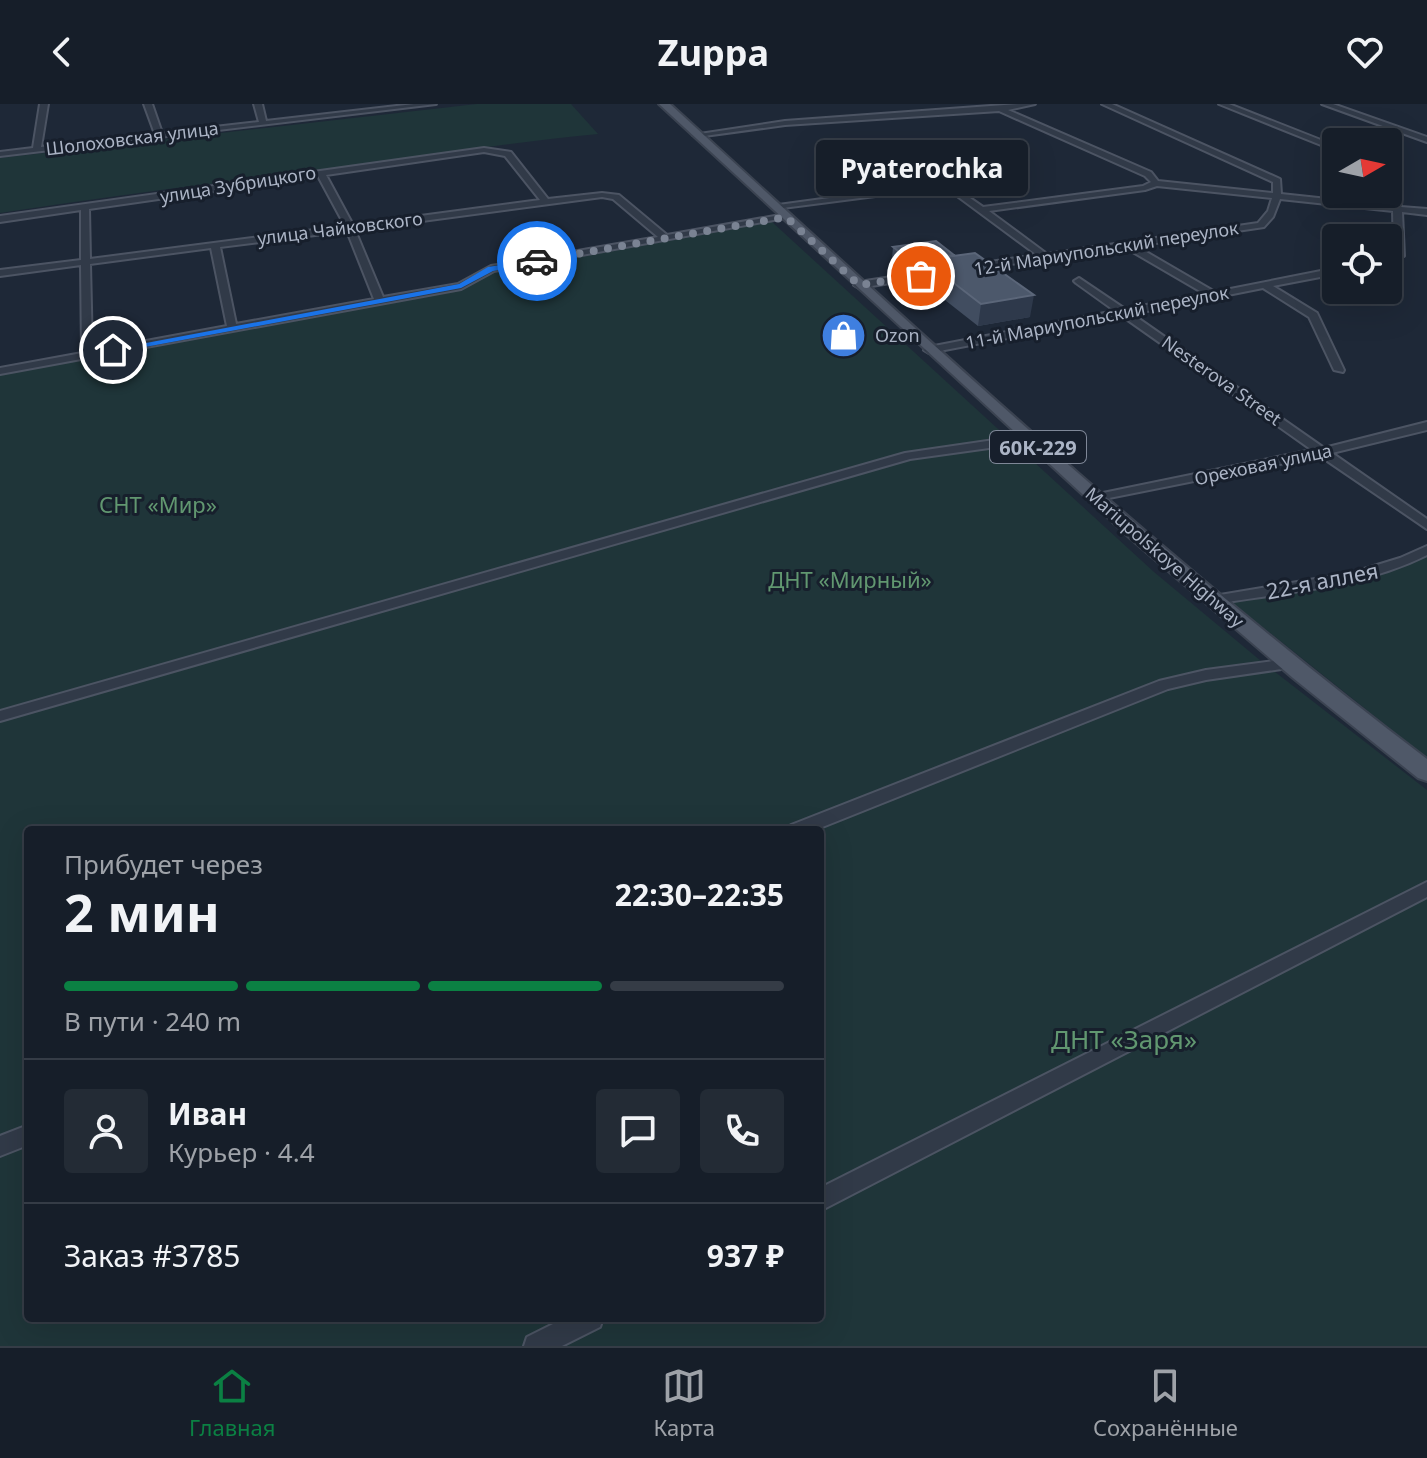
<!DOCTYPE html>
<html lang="ru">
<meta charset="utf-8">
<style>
body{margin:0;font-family:"Noto Sans",sans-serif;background:#232b35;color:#f1f3f6;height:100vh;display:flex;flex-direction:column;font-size:30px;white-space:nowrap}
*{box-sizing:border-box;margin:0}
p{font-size:26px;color:#9ea2a8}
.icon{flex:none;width:44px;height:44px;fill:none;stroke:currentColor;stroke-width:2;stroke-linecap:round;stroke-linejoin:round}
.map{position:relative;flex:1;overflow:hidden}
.details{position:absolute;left:24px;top:722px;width:800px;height:496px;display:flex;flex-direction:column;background:#161e29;border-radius:8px;box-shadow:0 8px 32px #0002,0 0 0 2px #353c46}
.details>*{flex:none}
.needle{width:52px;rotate:81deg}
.fabs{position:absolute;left:1322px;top:24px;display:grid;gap:16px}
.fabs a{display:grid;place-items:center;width:80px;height:80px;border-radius:8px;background:#161e29;box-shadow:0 8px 32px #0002,0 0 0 2px #353c46;font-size:40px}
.pin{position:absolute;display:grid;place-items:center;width:68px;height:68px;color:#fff;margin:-34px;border:4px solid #fff;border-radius:50%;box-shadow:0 2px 8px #0007}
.courier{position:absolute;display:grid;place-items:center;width:80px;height:80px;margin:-40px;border:6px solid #1a73e8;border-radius:50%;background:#fff;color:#222;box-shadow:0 2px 10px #0007}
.bubble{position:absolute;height:56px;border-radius:8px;background:#161e29;box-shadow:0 8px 32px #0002,0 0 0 2px #353c46;font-size:26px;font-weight:700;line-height:56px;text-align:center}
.overview em{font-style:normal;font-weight:700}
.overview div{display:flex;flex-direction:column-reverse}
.overview{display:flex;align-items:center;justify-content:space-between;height:136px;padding:0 40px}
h1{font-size:52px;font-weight:700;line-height:60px}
.bar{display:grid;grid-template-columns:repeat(4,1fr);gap:12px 8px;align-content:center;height:96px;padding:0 40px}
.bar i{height:10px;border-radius:6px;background:#353c46}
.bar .current{background:#0b8043}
.bar p{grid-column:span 4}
.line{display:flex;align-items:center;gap:20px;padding:0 40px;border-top:2px solid #353c46}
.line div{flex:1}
.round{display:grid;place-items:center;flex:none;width:84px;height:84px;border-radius:8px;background:#232b35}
header{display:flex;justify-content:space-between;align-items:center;height:104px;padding:0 40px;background:#161e29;font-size:36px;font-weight:700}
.dock{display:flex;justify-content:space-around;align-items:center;height:112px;border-top:2px solid #353c46;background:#161e29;font-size:22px;color:#9ea2a8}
.dock a{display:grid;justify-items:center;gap:4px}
.dock .current{color:#0b8043}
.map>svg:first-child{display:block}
.green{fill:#1f3539;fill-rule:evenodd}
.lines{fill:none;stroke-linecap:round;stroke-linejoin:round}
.minor-casing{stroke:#4c5463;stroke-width:4}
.primary-casing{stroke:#3b4351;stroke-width:4}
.minor{fill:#313a48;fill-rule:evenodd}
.primary{fill:#4f5868;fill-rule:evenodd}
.wall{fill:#414d60}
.shaded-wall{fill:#2e394b}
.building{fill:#4c586b;stroke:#5b6679;stroke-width:2}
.route{fill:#1a73e8}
.done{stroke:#7a8393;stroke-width:8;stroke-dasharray:0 14.4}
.labels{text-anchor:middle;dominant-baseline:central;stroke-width:6;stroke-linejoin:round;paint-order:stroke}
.far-street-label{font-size:18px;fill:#abb4c5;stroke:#171f2c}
.far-poi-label{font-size:18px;fill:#abb4c5;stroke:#171f2c;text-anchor:start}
.shield{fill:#171f2c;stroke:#7f8797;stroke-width:2}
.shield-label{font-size:20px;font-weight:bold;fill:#abb4c5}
.park-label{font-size:22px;fill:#619770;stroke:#171f2c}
.street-label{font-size:22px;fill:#abb4c5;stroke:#171f2c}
.near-park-label{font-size:26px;fill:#619770;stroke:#171f2c}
</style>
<header><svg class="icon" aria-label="back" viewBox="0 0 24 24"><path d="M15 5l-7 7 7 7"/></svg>Zuppa<svg class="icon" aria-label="heart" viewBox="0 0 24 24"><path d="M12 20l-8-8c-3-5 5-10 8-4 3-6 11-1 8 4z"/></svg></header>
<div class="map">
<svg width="1427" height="1242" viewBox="0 0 1427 1242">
<rect width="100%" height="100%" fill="#1e2837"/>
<path class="green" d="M 477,0 L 571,0 L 598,30 C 476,42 356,63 235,77 C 156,86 78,97 0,109 L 0,54 Z
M 771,117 L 1154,468 L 1261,557 L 1427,686 L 1427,1242 L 0,1242 L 0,269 L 462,182 L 491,165 ZM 28,726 L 820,726 L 820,1214 L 28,1214 Z
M 1427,450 L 1427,654 L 1225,493 L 1371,468 Z"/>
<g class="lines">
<defs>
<path id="minor" d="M 40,0 L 48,0 L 41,43 L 155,30 L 144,0 L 152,0 L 162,29 L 259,18 L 254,0 L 262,0 L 266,17 L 414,0 L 436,0 L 0,52 L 0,48 L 33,44 Z
M 1018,0 L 1035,0 L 1008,6 L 1151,68 L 1158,77 L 1273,89 L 1273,78 L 1102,0 L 1112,0 L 1280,75 L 1281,90 L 1393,102 L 1392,73 L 1388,70 L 1388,64 L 1399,70 L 1401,103 L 1427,105 L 1427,111 L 1402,108 L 1404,152 L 1388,159 L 1388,153 L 1394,151 L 1393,107 L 1280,95 L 1273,113 L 1264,123 L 1136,142 L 1215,188 L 1336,164 L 1336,170 L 1273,182 L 1317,209 L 1344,266 L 1343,268 L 1334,266 L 1309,213 L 1263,184 L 1132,210 L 1324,344 L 1427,318 L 1427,326 L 1332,349 L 1427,415 L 1427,425 L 1320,352 L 1094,397 L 1094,391 L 1098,390 L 1312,346 L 1122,212 L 929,249 L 924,246 L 929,243 L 1115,207 L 1076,179 L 1074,177 L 1079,174 L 1125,205 L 1205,190 L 1126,144 L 967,166 L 965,164 L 970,161 L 1037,151 L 945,83 L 775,105 L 771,102 L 947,78 L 983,103 L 1143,82 L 1151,78 L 1145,72 L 999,7 L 785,21 L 697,33 L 693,31 L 785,17 ZM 1157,82 L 1272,94 L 1268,107 L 1258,119 L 1047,150 L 989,107 L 1145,86 Z
M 1219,0 L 1229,0 L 1336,42 L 1336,47 Z
M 1322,0 L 1333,0 L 1427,33 L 1427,38 Z
M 484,44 L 511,48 L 548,95 L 602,89 L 619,91 L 667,131 L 786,110 L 790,113 L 494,167 L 461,185 L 0,270 L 0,264 L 82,249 L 81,161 L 0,172 L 0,166 L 81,156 L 81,106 L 0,118 L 0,112 ZM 484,48 L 505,52 L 540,96 L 353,121 L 326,71 ZM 318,72 L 345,122 L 90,155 L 89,105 ZM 602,93 L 613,95 L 658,133 L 491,162 L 458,180 L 383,193 L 355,126 ZM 347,127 L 374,195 L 236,220 L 220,143 ZM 211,144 L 227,222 L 92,247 L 90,160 Z
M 944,165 L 949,168 L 947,170 L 859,184 L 854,181 L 859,178 Z
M 1029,331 L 1035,335 L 1033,338 L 910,355 L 0,617 L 0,607 L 905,349 Z
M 1427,442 L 1427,451 C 1361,484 1286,488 1214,500 L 1207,496 L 1214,492 L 1351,469 L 1400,454 Z
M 1290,555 L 1295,557 L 1298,560 L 1295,563 L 1206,576 L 1168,585 L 815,726 L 788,726 L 791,721 L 1159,577 L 1206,566 Z
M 1427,778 L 1427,793 L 820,1107 L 820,1084 Z
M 28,1021 L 28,1041 L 0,1052 L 0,1032 Z
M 565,1214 L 603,1214 L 600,1223 L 562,1242 L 524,1242 L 527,1233 Z"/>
<path id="primary" d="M 659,0 L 670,0 C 916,225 1161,454 1427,655 L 1427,677 L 1418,674 L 1293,574 L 1130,434 Z"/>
</defs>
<use href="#minor" class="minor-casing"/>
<use href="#primary" class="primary-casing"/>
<use href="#minor" class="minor"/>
<use href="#primary" class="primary"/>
</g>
<path class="wall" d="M 893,143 L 953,152 L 1030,213 L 978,222 L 922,178 L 923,166 L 910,168 L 892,154 Z"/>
<path class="shaded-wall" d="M 954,151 L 952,162 L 924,156 L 923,166 L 910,168 L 911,157 Z
M 1034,191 L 1030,213 L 978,222 L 981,200 Z"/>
<path class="building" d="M 936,137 L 954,151 L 911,157 L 893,143 Z
M 975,149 L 1034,191 L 981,200 L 924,156 Z"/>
<path class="route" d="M 537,155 L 539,158 L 493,167 L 461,184 L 113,249 L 109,246 L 459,180 L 488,163 Z"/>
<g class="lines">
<path class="done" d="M 537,157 L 786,113 L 859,181 L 921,172"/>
</g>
<defs>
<symbol id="shop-disc" viewBox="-11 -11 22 22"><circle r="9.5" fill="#3f7fe0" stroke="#171f2c"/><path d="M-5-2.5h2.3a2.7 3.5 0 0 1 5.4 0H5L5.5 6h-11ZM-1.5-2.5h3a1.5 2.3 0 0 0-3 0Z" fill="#fff"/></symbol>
</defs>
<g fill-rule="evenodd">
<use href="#shop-disc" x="818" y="206" width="51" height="51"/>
</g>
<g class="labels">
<g class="far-street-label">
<text transform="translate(132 34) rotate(-7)">Шолоховская улица</text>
<text transform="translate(238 80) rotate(-9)">улица Зубрицкого</text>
<text transform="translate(340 124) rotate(-7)">улица Чайковского</text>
<text transform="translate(1106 144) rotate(-9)">12-й Мариупольский переулок</text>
<text transform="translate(1097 213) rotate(-11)">11-й Мариупольский переулок</text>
<text transform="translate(1222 276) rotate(35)">Nesterova Street</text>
<text transform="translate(1263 360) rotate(-12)">Ореховая улица</text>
<text transform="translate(1165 453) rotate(41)">Mariupolskoye Highway</text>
</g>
<g class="far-poi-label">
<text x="875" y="231">Ozon</text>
</g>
<rect class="shield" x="990" y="327" width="96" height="32" rx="6"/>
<g class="shield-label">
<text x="1038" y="343">60К-229</text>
</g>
<g class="park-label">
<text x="158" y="400">СНТ «Мир»</text>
<text x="850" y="475">ДНТ «Мирный»</text>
</g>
<g class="street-label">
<text transform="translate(1322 476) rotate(-11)">22-я аллея</text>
</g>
<g class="near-park-label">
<text x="1124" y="935">ДНТ «Заря»</text>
</g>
</g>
</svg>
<div class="fabs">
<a><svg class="needle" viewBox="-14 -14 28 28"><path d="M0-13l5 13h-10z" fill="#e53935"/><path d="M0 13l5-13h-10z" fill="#9ea2a8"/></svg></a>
<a><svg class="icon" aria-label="locate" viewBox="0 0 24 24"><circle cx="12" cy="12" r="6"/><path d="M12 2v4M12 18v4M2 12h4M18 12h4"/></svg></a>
</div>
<div class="pin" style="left:921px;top:172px;background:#ea580c"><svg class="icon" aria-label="bag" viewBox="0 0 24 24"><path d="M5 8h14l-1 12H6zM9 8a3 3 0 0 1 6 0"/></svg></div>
<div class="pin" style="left:113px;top:246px;background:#1f2937"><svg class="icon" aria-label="home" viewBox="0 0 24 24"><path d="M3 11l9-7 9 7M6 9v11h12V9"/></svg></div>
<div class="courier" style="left:537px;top:157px"><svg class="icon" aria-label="car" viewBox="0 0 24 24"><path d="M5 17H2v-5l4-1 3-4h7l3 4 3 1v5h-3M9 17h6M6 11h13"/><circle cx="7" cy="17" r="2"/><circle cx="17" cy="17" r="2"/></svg></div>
<div class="bubble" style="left:816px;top:36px;width:212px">Pyaterochka</div>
<section class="details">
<div class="overview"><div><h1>2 мин</h1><p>Прибудет через</p></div><em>22:30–22:35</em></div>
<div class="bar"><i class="current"></i><i class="current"></i><i class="current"></i><i></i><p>В пути · 240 m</p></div>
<div class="line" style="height:144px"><a class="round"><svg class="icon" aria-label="person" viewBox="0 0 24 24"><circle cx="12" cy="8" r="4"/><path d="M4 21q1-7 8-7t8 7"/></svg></a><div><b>Иван</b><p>Курьер · 4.4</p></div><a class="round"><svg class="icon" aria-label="chat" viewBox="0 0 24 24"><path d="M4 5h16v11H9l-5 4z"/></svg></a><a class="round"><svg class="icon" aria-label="phone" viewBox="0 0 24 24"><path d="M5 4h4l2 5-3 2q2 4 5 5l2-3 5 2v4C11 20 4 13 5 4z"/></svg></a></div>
<div class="line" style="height:104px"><div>Заказ #3785</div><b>937 ₽</b></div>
</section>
</div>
<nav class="dock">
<a class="current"><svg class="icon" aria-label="home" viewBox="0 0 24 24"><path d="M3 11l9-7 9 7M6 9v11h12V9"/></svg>Главная</a>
<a><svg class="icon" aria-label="map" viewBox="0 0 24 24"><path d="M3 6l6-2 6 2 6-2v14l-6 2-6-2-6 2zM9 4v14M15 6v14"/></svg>Карта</a>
<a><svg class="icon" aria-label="saved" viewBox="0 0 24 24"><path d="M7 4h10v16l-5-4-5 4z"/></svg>Сохранённые</a>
</nav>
